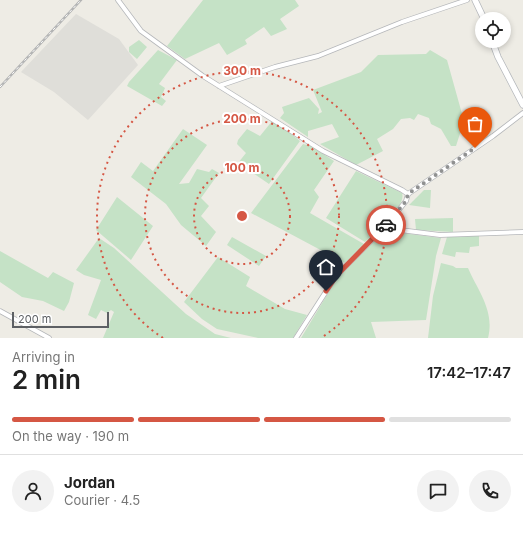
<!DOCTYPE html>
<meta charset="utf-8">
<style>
body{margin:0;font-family:Inter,sans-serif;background:#f2f2f2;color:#222;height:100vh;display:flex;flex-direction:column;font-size:15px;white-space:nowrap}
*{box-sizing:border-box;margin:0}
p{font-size:13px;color:#767676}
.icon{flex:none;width:22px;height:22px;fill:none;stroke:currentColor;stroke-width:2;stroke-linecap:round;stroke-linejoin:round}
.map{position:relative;height:338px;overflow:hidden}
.side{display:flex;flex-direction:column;background:#fff;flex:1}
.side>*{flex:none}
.controls{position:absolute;left:475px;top:12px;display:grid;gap:8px}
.controls a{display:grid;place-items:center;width:36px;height:36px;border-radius:50%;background:#fff;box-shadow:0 2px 6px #0003;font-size:20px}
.scale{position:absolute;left:12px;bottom:10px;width:97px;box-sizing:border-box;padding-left:4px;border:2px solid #5d6064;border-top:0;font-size:11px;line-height:14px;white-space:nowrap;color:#5d6064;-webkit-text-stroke:3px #fff;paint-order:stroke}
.pin{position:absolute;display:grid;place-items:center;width:34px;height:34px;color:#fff;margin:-41px -17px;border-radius:50% 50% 50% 0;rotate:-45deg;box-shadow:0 0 4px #0007}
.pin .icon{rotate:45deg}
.courier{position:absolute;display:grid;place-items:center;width:40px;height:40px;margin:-20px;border:3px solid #d55744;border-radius:50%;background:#fff;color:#222;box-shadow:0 1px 5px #0007}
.overview em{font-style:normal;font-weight:600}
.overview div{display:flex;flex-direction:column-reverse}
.overview{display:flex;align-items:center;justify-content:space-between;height:68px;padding:0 12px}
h1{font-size:26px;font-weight:600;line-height:30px}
.bar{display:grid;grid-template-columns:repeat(4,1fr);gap:6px 4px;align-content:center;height:48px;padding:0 12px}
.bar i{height:5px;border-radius:3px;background:#e0e0e0}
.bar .on{background:#d55744}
.bar p{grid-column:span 4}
.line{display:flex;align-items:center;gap:10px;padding:0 12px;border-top:1px solid #e0e0e0}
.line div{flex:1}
.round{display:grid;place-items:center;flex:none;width:42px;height:42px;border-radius:21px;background:#f2f2f2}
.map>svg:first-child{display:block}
.industrial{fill:#dfded9}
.green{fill:#c5e2c6}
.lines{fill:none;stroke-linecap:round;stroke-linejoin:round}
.street-casing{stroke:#b5b7ba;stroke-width:5.5}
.secondary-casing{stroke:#b4b7bb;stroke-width:7}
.street{stroke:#fff;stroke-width:4}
.secondary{stroke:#fff;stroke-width:5.5}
.rail-casing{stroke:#b3b4b4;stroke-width:2.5}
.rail{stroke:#fff;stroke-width:1;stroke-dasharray:3;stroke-linecap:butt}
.done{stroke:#909191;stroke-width:4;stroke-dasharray:0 7.2}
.route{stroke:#d55744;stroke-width:5}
.ring{fill:none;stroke:#d55744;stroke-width:2;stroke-dasharray:2 4}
.centre{fill:#d55744;stroke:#fff;stroke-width:2}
.ring-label{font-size:12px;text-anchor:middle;font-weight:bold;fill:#d55744;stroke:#fff;stroke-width:4;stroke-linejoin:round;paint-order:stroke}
</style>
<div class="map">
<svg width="523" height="338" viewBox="0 0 523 338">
<rect width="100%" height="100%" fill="#eeece5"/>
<path class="industrial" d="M 76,14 L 119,39 L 138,65 L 88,120 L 54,92 L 21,72 Z"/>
<path class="green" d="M 203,0 L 295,0 L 299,6 L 280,19 L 287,29 L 271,36 L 264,27 L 245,40 L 247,44 L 227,55 L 219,43 L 185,59 L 167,46 Z
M 139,40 L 147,47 L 137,59 L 129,52 L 129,47 Z
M 158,50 L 177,60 L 159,84 L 165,88 L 161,97 L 166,101 L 162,106 L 127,86 L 129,82 Z
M 430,50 L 447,60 L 464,121 L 456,146 L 451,146 L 441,129 L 431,124 L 429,118 L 418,114 L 414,120 L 410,118 L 401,119 L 393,129 L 377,139 L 383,151 L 356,165 L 320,144 L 339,137 L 332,124 L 308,131 L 308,137 L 280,118 L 284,113 L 282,107 L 309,98 L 319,109 L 318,114 L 322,112 L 313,90 L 361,72 L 378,55 L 426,54 Z
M 273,120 L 300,141 L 269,184 L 238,163 L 246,153 L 237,144 L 238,140 L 247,129 L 260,136 Z
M 183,129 L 207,145 L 179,184 L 189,183 L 197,169 L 209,172 L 212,169 L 219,173 L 201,198 L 209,206 L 201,216 L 216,232 L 206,246 L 181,225 L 166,204 L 131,177 L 141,162 L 153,171 Z
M 303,144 L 311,146 L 334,161 L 314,190 L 319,197 L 310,213 L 364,244 L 345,263 L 251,213 Z
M 356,171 L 402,193 C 407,206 374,234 365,242 L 326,218 Z
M 424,190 L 431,190 L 430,208 L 409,205 Z
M 117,197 L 153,226 L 131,260 L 96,230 Z
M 453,218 L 453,232 L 416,230 L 415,219 Z
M 386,231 L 441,238 L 436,256 L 426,320 L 371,322 L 376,338 L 301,338 L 336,280 L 365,249 Z
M 479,235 L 479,246 L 470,247 L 469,253 L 456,252 L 455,257 L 442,254 L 447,237 L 449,236 Z
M 232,237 L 266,256 L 259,266 L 227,245 Z
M 99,238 L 114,248 L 186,314 L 215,334 L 231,338 L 103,338 L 114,312 L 111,310 L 107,313 L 101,310 L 96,319 L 88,315 L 101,280 L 84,275 L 76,270 Z
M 0,251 L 48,278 L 53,272 L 74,283 L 69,302 L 64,311 L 43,301 L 22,297 L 0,282 Z
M 218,257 L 250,277 L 246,286 L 285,309 L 307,315 L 293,338 L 258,338 L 217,329 L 202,319 L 184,302 Z
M 441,263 L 453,266 L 456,268 L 468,268 C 478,291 495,311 488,338 L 428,338 L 433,296 Z"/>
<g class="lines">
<defs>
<path id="street" d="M 118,0 L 141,31 L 203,76 L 323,151 L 402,190 L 408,194
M 219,86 L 275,67 L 318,56 L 402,22 L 467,0
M 385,226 L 392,229 L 440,235 L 523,232
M 0,311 L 49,338
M 296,338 L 336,276 L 384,228 L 406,201 L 408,194 L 493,136 L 523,113"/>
<path id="secondary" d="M 475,0 L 484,19
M 492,41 L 498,57 L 523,105"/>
</defs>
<use href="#street" class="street-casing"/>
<use href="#secondary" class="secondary-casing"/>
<use href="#street" class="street"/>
<use href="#secondary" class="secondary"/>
<defs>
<path id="rail" d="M 0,87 L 81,0"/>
</defs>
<use href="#rail" class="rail-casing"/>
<use href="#rail" class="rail"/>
</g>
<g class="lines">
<path class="done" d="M 386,225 L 406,201 L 408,194 L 475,148"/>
<path class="route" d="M 326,291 L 336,276 L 386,225"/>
</g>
<g class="ring">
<circle cx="242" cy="216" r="48"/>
<circle cx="242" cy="216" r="97"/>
<path d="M163 338A145 145 0 1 1 321 338"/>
</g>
<circle cx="242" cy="216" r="6" class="centre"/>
<g class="ring-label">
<text x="242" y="75">300 m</text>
<text x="242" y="123">200 m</text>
<text x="242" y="172">100 m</text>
</g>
</svg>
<div class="controls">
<a><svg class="icon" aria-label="locate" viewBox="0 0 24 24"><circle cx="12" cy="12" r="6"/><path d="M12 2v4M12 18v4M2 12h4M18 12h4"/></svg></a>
</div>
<div class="scale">200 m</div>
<div class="pin" style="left:475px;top:148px;background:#ea580c"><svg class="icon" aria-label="bag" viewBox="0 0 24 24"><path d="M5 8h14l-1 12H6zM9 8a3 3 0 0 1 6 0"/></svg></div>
<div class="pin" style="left:326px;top:291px;background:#1f2937"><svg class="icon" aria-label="home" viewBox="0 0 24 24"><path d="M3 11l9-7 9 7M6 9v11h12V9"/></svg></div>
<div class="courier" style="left:386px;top:225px"><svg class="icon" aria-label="car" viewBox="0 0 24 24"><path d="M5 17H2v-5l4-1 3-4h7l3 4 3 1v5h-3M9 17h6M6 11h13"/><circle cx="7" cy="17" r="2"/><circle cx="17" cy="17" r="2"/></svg></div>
</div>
<section class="side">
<div class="overview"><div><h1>2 min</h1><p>Arriving in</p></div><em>17:42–17:47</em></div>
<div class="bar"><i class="on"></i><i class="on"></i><i class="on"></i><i></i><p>On the way · 190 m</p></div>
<div class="line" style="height:72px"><a class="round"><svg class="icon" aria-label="person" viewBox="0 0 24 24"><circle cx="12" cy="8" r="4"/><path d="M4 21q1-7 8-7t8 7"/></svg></a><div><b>Jordan</b><p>Courier · 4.5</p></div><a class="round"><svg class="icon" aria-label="chat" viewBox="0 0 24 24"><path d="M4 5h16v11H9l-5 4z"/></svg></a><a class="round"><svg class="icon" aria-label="phone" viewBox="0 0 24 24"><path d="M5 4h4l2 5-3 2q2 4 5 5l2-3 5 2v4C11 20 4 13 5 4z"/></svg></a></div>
</section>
